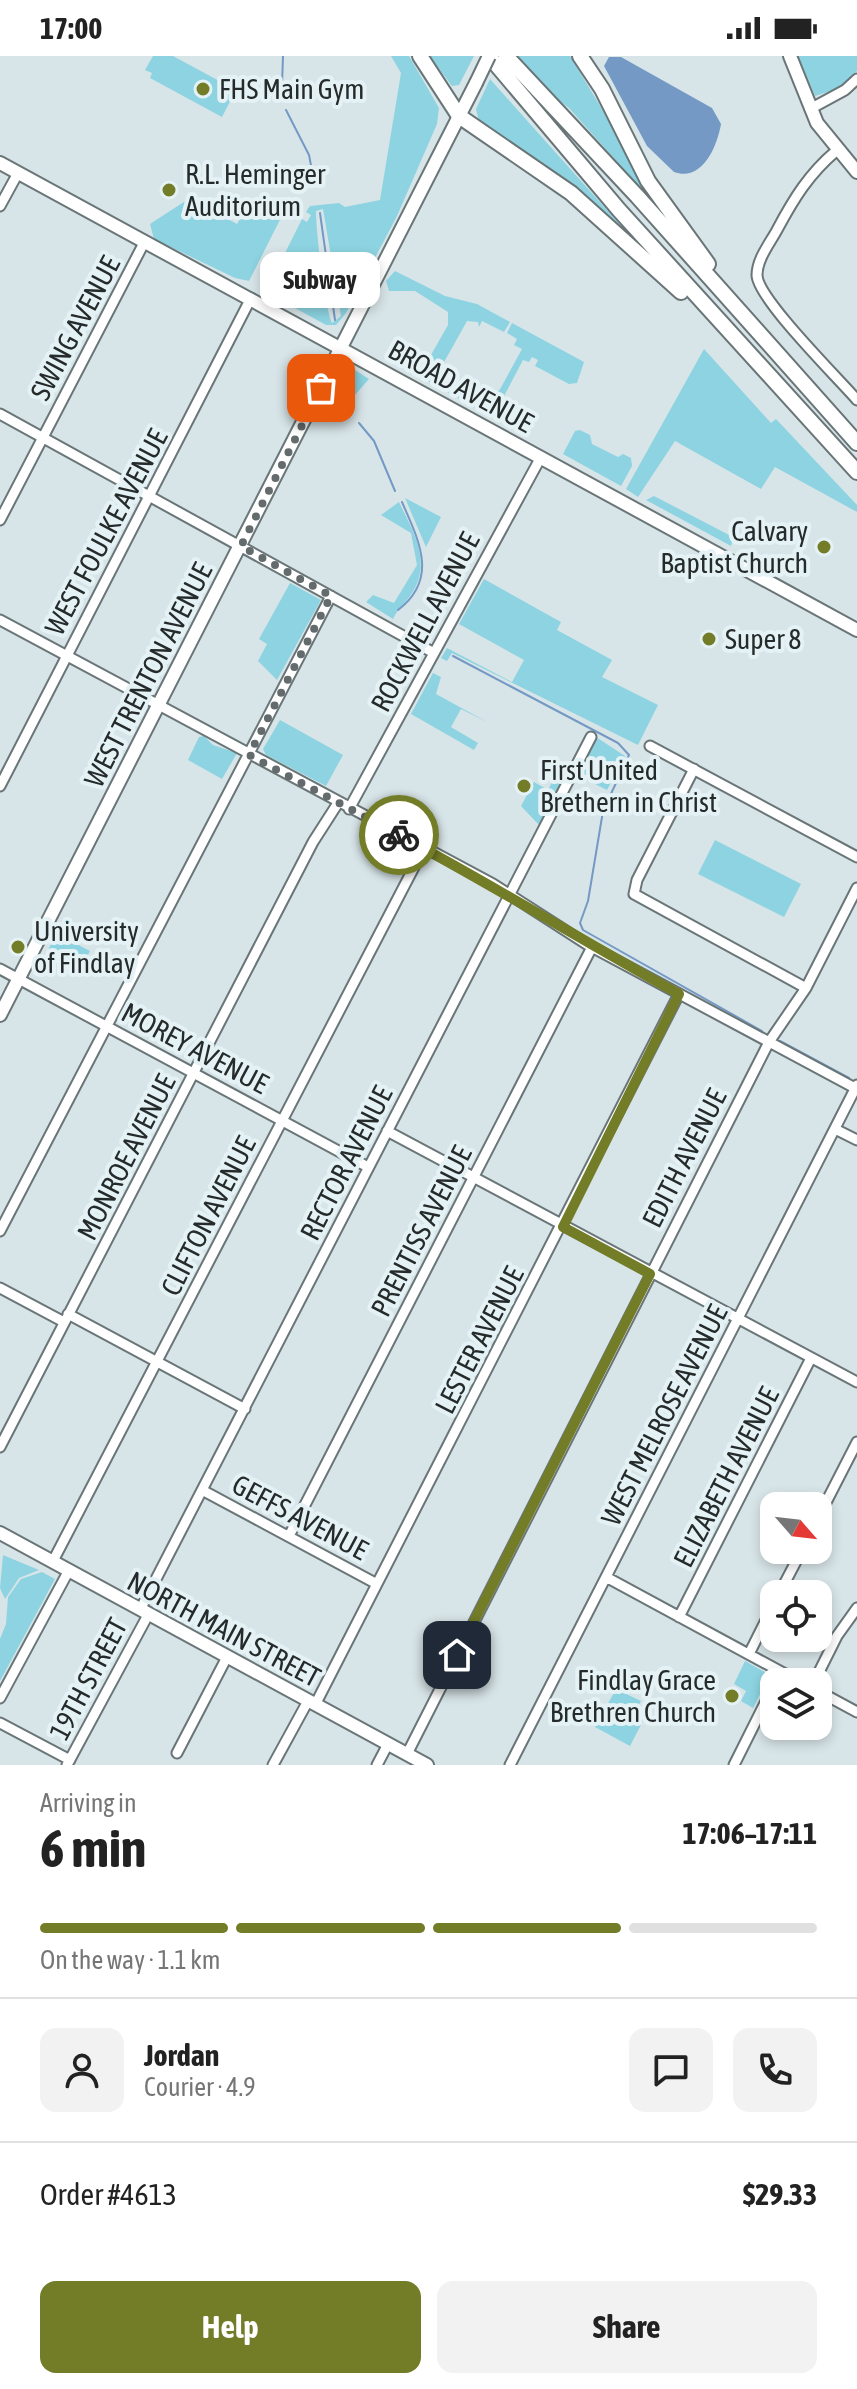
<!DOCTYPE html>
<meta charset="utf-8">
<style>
body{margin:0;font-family:"Asap Condensed",sans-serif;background:#f2f2f2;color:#222;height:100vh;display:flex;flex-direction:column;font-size:30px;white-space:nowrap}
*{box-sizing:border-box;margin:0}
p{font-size:26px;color:#767676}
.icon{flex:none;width:44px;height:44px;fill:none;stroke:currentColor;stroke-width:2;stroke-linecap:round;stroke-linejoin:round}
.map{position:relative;height:1709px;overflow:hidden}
.panel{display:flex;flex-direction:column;background:#fff;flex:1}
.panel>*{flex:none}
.needle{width:52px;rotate:118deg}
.controls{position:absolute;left:760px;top:1436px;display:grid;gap:16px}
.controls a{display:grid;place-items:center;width:72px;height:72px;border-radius:16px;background:#fff;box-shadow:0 4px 12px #0003;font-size:40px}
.pin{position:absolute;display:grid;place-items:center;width:68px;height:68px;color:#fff;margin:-34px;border-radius:16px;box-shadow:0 4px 12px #0006}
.courier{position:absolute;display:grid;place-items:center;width:80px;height:80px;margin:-40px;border:6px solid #737c27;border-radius:50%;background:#fff;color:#222;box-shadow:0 2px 10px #0007}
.bubble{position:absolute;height:56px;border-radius:16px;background:#fff;box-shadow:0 4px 12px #0003;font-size:26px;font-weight:700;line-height:56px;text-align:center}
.summary em{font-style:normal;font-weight:700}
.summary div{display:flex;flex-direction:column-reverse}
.summary{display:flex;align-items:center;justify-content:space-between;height:136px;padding:0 40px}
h1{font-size:52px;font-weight:700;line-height:60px}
.bar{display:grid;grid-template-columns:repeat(4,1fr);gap:12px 8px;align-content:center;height:96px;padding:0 40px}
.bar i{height:10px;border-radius:6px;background:#e0e0e0}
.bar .selected{background:#737c27}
.bar p{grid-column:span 4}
.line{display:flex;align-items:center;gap:20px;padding:0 40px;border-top:2px solid #e0e0e0}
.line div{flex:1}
.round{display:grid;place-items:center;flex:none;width:84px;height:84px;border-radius:16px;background:#f2f2f2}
.button{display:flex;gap:16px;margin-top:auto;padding:16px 40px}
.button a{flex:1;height:92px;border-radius:16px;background:#737c27;color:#fff;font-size:32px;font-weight:700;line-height:92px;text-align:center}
.button a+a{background:#f2f2f2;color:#222}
.status{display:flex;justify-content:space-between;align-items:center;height:56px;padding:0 40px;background:#fff;direction:ltr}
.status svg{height:22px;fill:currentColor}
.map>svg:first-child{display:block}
.green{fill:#8dd3e1;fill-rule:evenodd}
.water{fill:#7399c4}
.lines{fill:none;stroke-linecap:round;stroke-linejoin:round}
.stream{stroke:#7399c4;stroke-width:2}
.minor-casing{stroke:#697577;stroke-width:13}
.major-casing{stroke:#697577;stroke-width:16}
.highway-casing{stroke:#697577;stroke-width:18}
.minor{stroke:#fff;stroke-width:9}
.major{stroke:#fff;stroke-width:12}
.highway{stroke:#fff;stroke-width:14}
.major-bridge-casing{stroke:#697577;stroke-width:16;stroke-linecap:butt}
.major-bridge{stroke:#fff;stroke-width:12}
.done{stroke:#646b6d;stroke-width:8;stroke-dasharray:0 14.4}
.route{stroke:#737c27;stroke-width:10}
.poi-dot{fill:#737c27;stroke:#e5f2f5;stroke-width:3}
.labels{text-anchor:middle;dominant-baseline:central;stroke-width:8;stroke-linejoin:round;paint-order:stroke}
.poi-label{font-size:28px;fill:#252a2b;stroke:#e5f2f5;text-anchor:start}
.street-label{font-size:28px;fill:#252a2b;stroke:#e5f2f5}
</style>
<div class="status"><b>17:00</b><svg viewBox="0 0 49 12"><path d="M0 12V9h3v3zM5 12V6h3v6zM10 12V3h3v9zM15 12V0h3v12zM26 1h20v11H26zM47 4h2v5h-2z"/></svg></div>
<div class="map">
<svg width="857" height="1709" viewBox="0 0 857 1709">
<rect width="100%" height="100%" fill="#d8e5e8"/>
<path class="green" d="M 153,0 L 173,0 L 236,34 L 222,61 L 150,22 L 152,17 L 145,14 Z
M 391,0 L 409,0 L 439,52 L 437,68 L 397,160 L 346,257 L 336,269 L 326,269 L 275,241 L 271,225 L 302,163 L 307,166 L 311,159 L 306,156 L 310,150 L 339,147 L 345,151 L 380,144 L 401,17 ZM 323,153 L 341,260 L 332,267 C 325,253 316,176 316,155 Z
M 429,0 L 474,0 L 459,29 L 452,30 Z
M 516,0 L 570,0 L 669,164 L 569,52 L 554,41 Z
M 798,0 L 857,0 L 857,15 L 840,32 L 815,40 Z
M 490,23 L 640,191 L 479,66 L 476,53 Z
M 190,142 L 237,168 L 247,150 L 286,146 L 288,148 L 249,225 L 235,222 L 154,183 L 150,168 Z
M 395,215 L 445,240 L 477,248 L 510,266 L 504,276 L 482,265 L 479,271 L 478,266 L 467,265 L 438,317 L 443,320 L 442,325 L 482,349 L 486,348 L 483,356 L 419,320 L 448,269 L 448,256 L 415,235 L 389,235 L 386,225 Z
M 512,267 L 584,306 L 577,327 L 569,328 L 535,310 L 538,304 L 532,301 L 529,306 L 523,304 L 504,340 L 507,342 L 494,338 L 494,333 L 499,335 L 522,293 L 514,289 L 517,283 L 507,277 Z
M 704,293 L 771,367 L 776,363 L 857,449 L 857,456 L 775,411 L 761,433 L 675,385 L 638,441 L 626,433 Z
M 352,312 L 369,323 L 355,339 L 334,342 L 344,315 Z
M 580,374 L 590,379 L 592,388 L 618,401 L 623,398 L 631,402 L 632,410 L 621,430 L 563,398 L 575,375 Z
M 654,440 L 733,481 L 731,490 L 646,444 Z
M 405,442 L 441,461 L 426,491 Z
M 399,446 C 413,475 432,506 412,537 C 406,547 398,552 393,563 L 366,546 L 373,539 L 394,547 L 417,509 L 411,477 L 381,459 Z
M 484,523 L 561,566 L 557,574 L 612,604 L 602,621 L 658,649 L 638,689 L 452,597 L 447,605 L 441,602 L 447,592 L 512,626 L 524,604 L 459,568 Z
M 290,527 L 321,544 L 277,624 L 258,605 L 267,588 L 259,583 Z
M 433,617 L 441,621 L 436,638 L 489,667 L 461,653 L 451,671 L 478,687 L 474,694 L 411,658 Z
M 280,664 L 343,699 L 326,730 L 266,699 L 263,693 Z
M 204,680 L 213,689 L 237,697 L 222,723 L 188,704 L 199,681 Z
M 596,681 L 625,700 L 607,734 L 575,718 Z
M 544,707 L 565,719 L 539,769 L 521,750 L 534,726 L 548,734 L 555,720 L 539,711 Z
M 715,784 L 801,828 L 784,861 L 698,818 Z
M 64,862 L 70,866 L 63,881 L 90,895 L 82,911 L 48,894 Z
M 3,1499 L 39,1514 L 19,1522 L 5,1543 L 0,1532 Z
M 42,1516 L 55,1523 L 0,1625 L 0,1583 L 6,1568 L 8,1541 L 21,1523 Z
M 745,1605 L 770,1619 L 753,1652 L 741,1645 L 746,1635 L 734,1628 Z
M 616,1633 L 641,1645 L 636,1654 L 644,1663 L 630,1690 L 595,1671 Z"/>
<path class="water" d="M 609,1 L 621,1 L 712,52 L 721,68 C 717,91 702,126 674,116 L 647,90 L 604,10 Z"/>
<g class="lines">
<path class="stream" d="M 282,30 L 283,0
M 286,54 L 309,99 L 315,130
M 320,157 L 335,264
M 359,367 L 374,385 L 395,435
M 398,554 C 439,523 419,485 402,446
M 453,600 L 618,687 L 629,699 L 603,755 L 588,845 L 580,867 L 583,874 L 762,975
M 780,985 L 849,1022"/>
<defs>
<path id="minor" d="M 810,53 L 845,34 L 857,23
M 836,95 C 809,118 794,142 777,174 C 770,187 757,203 757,219 C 757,242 838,322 857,344
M 0,150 L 18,117
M 0,358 L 434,597
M 0,464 L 145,185
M 0,564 L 493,828 L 588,889 L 855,1032
M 650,690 L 857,801
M 694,713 L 637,824 L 634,838 L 806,932
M 0,730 L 251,242
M 349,753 L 541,401
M 0,913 L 368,1111
M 835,1073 L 857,1084
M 387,1075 L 857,1326
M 0,1175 L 331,540
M 0,1232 L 64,1266
M 68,1258 L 245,1353
M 0,1391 L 313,786 L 338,747
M 202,1434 L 377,1528
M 818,1462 L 857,1386
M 289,1480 L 592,891
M 53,1505 L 424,792
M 606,1521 L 800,1626
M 779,1538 L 802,1494
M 140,1554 L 591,681
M 679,1561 L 811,1302
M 749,1598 L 774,1548
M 814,1626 L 837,1580 L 857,1552
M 818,1635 L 857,1656
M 0,1642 L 68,1516
M 315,1649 L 679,938
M 0,1667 L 70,1704
M 177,1697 L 227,1601
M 407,1698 L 769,986 L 806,932 L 857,832
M 67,1709 L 148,1559
M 273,1709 L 308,1645
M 377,1709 L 388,1688
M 510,1709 L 857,1029
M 734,1709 L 774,1629"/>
<path id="major" d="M 790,0 L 817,67 L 857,116
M 0,107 L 857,574
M 0,959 L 476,27
M 0,1477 L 427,1709"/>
<path id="highway" d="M 420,0 L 459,60 L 571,137 L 681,236
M 489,0 L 619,154 L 857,416
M 506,0 L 637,140 L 857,387
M 580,0 L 602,33 L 648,125 L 708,208"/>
</defs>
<use href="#minor" class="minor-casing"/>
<use href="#major" class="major-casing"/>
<use href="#highway" class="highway-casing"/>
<use href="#minor" class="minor"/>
<use href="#major" class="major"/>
<use href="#highway" class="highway"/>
<defs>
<path id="major-bridge" d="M 476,27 L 489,0"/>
</defs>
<use href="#major-bridge" class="major-bridge-casing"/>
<use href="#major-bridge" class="major-bridge"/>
</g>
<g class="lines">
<path class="done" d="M 321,332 L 241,490 L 331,540 L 249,699 L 399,779"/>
<path class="route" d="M 399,779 C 494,830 585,886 679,938 L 563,1171 L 650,1218 L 457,1599"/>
</g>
<g class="poi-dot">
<circle cx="203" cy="33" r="8"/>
<circle cx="169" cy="134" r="8"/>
<circle cx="824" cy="491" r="8"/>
<circle cx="709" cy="583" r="8"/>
<circle cx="524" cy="730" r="8"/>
<circle cx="18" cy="891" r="8"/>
<circle cx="732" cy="1640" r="8"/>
</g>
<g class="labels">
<g class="poi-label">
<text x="219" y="33">FHS Main Gym</text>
<text x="185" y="118">R.L. Heminger<tspan x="185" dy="32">Auditorium</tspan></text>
<text x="808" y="475" text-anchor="end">Calvary<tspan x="808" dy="32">Baptist Church</tspan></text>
<text x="725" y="583">Super 8</text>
<text x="540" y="714">First United<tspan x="540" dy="32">Brethern in Christ</tspan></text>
<text x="34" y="875">University<tspan x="34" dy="32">of Findlay</tspan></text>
<text x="716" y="1624" text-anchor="end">Findlay Grace<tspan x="716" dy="32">Brethren Church</tspan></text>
</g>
<g class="street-label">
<text transform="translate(75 272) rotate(-62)">SWING AVENUE</text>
<text transform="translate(461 330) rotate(29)">BROAD AVENUE</text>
<text transform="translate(106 476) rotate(-62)">WEST FOULKE AVENUE</text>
<text transform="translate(425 566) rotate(-62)">ROCKWELL AVENUE</text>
<text transform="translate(148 619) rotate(-63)">WEST TRENTON AVENUE</text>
<text transform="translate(195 992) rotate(28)">MOREY AVENUE</text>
<text transform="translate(126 1101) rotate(-63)">MONROE AVENUE</text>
<text transform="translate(684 1102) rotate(-63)">EDITH AVENUE</text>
<text transform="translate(346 1107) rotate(-63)">RECTOR AVENUE</text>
<text transform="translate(208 1160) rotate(-63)">CLIFTON AVENUE</text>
<text transform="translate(421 1175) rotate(-63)">PRENTISS AVENUE</text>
<text transform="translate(479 1284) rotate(-63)">LESTER AVENUE</text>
<text transform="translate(664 1359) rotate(-63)">WEST MELROSE AVENUE</text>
<text transform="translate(726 1421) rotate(-63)">ELIZABETH AVENUE</text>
<text transform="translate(300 1461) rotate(28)">GEFFS AVENUE</text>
<text transform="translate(224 1573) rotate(28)">NORTH MAIN STREET</text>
<text transform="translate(88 1623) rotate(-62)">19TH STREET</text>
</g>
</g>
</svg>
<div class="controls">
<a><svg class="needle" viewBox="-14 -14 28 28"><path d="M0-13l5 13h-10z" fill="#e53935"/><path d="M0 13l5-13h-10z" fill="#767676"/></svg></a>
<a><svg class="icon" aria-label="locate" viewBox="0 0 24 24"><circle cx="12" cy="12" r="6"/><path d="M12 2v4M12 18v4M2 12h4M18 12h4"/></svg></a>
<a><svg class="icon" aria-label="layers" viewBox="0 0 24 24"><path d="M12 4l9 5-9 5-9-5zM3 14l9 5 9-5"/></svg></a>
</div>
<div class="pin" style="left:321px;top:332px;background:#ea580c"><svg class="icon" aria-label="bag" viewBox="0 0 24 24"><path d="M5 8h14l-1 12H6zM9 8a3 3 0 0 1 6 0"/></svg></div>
<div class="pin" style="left:457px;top:1599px;background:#1f2937"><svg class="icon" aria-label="home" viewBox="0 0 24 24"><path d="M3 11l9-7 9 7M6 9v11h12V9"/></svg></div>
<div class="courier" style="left:399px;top:779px"><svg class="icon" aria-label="bike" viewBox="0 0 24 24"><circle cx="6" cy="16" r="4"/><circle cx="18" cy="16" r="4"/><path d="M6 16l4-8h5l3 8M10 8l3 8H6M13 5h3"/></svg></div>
<div class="bubble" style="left:260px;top:196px;width:120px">Subway</div>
</div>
<section class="panel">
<div class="summary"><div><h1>6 min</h1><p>Arriving in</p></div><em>17:06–17:11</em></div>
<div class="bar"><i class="selected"></i><i class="selected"></i><i class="selected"></i><i></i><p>On the way · 1.1 km</p></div>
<div class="line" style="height:144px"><a class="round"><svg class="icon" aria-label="person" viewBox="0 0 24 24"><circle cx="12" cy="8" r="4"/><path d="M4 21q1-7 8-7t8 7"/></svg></a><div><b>Jordan</b><p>Courier · 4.9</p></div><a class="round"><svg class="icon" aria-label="chat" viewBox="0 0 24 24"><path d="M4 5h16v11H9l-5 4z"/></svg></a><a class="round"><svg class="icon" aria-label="phone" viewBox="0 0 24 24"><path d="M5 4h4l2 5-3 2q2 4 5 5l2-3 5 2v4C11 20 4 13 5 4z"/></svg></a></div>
<div class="line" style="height:104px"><div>Order #4613</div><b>$29.33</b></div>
<div class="button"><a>Help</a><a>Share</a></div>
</section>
